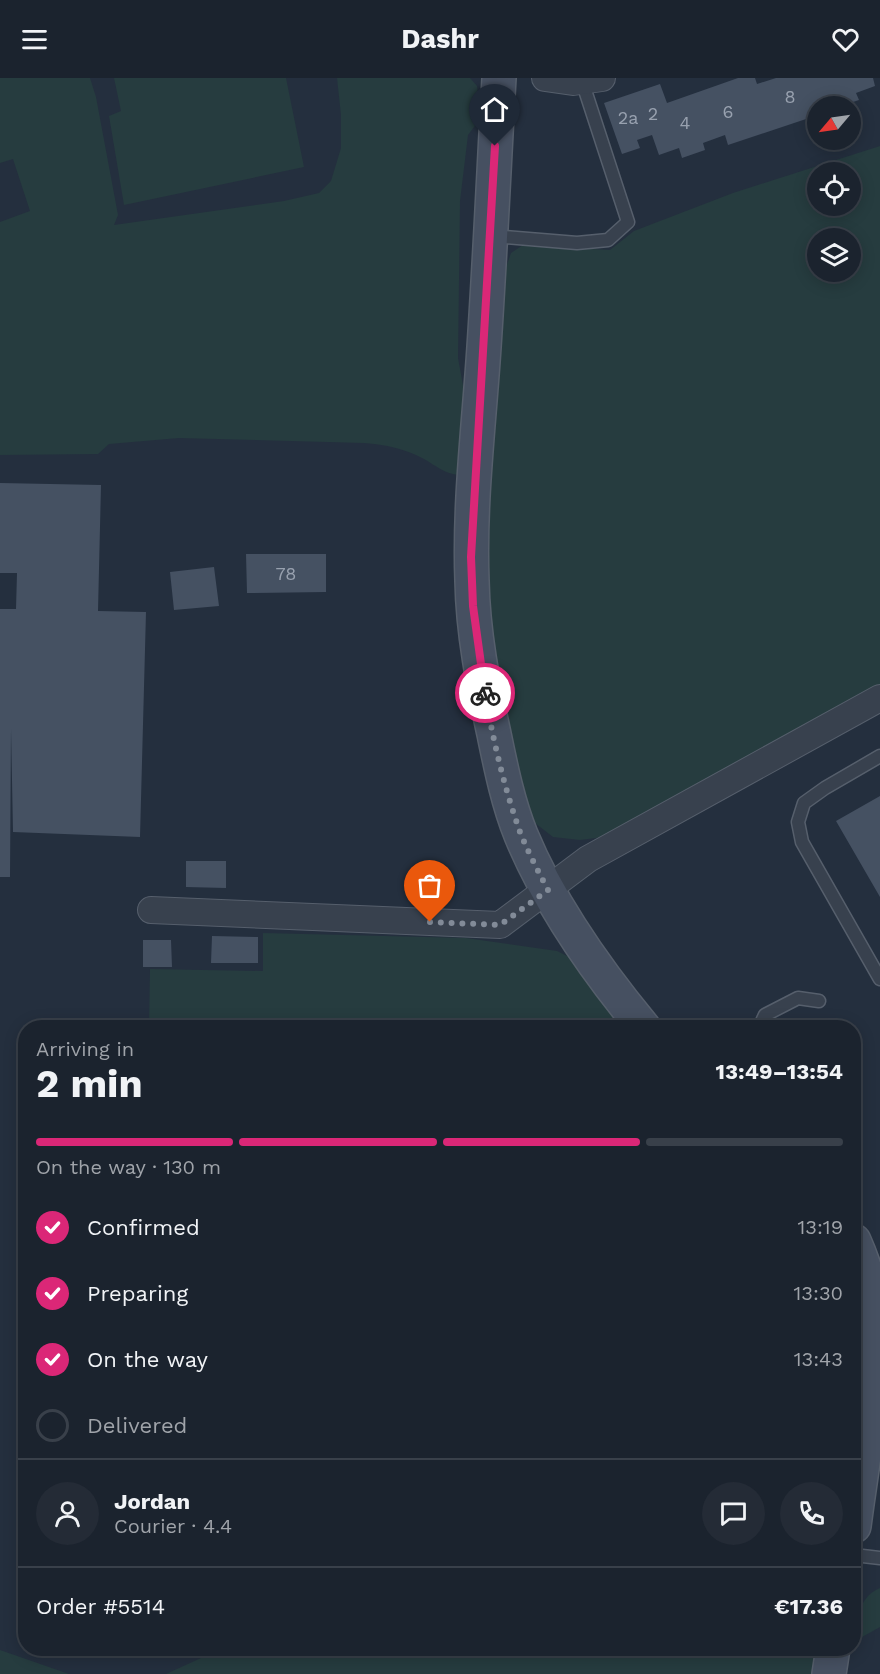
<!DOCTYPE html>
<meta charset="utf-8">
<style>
body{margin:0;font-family:"Work Sans",sans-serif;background:#242b36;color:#f1f3f6;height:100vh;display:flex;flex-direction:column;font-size:22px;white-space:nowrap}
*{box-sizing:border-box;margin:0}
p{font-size:20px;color:#a0a4aa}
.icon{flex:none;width:33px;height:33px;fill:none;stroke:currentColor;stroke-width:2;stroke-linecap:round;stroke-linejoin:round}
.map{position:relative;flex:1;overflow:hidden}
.drawer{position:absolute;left:18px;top:942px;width:843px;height:636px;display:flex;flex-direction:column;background:#1b232e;border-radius:24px;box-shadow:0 3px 15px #0003,0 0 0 2px #39404a}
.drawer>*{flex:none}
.needle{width:39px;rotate:241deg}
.fabs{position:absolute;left:807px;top:18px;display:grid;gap:12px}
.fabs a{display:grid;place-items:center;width:54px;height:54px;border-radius:50%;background:#1b232e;box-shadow:0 3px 15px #0003,0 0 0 2px #39404a;font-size:30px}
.pin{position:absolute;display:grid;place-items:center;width:51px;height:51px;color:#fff;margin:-62px -26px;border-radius:50% 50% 50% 0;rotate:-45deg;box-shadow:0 0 6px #0007}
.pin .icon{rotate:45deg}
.courier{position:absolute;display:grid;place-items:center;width:60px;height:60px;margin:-30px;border:4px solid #db2777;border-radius:50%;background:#fff;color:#222;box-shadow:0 2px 8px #0007}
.summary em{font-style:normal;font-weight:700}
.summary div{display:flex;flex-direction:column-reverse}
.summary{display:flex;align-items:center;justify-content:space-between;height:102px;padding:0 18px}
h1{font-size:39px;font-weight:700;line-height:45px}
.bar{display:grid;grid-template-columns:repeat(4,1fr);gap:9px 6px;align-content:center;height:72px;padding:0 18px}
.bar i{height:8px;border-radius:4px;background:#39404a}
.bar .on{background:#db2777}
.bar p{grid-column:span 4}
.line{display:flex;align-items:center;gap:15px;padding:0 18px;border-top:2px solid #39404a}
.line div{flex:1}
.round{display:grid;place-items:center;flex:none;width:63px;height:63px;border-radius:32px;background:#242b36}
ol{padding:0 18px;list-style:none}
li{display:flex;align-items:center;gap:18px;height:66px}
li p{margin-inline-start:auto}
li .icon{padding:6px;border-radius:50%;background:#db2777;color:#fff;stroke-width:4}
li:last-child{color:#a0a4aa}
li i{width:33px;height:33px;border:3px solid #39404a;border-radius:50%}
header{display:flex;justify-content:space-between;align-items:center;height:78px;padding:0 18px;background:#1b232e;font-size:27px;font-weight:700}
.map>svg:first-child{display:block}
.green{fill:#263c3f;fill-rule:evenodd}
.building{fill:#455162}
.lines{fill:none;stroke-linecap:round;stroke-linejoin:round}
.lane-casing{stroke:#565f6c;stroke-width:15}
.street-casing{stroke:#565f6c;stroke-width:28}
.secondary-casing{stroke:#565f6c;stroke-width:36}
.lane{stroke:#38414e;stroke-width:12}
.street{stroke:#38414e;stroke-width:26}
.secondary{stroke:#465061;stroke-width:33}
.done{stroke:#828b98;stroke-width:6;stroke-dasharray:0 10.8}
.route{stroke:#db2777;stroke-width:8}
.labels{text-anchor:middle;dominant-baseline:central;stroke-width:4.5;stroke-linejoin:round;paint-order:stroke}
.number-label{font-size:18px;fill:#98a1af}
</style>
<header><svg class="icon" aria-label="menu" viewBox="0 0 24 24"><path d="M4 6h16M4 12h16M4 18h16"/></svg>Dashr<svg class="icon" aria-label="heart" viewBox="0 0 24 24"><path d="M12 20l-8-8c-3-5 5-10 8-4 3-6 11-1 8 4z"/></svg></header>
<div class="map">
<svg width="880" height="1596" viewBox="0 0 880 1596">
<rect width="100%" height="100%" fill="#242f3e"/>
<path class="green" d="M 0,0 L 90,0 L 96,19 L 118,137 L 114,147 L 284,123 L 319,115 L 331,103 L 341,70 L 341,37 L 337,0 L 470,0 L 477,8 L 479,24 L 477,45 L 468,57 L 460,123 L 458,280 L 465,318 L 458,397 C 444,395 436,388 424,381 C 404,370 386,367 364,365 L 179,360 L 109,366 L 98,376 L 0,377 L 0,144 L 30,133 L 13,81 L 0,85 Z
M 114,0 L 286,0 L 304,89 L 124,127 L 109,38 L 121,33 Z
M 880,68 L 880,609 L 604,759 L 580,762 L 553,759 L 535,745 L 525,726 L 499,614 L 490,548 L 485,466 L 501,204 L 511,175 L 523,167 L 610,172 L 634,153 L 733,115 ZM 818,94 L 850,94 L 850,128 L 818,128 ZM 818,160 L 850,160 L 850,194 L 818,194 Z
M 263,855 L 466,860 L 557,873 L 573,881 L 625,950 L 149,950 L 150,891 L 263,893 Z
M 854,1218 L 860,1291 L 854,1343 Z
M 880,1510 L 880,1549 L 855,1563 L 854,1570 C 854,1549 857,1519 880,1510 Z
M 223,1570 L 818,1571 L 813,1596 L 166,1596 Z
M 0,1572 L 69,1596 L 0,1596 Z"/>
<path class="building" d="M 738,0 L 755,0 L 757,6 L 776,0 L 873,0 L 875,8 L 856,15 L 859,22 L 841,28 L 818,28 L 818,37 L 728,67 L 725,57 L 703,65 L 705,72 L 682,80 L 679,70 L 659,77 L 652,57 L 637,62 L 640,70 L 622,76 L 604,25 L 660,6 L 667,25 Z
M 0,405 L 101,407 L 98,533 L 146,534 L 140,759 L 13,754 L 11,651 L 10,799 L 0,799 L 0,531 L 16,531 L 17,495 L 0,495 Z
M 246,476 L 326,476 L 326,514 L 247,515 Z
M 214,489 L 219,528 L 174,532 L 170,494 Z
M 880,718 L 880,819 L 836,743 Z
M 186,783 L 226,783 L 226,810 L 186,809 Z
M 212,858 L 258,859 L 258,885 L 211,885 Z
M 143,862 L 171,862 L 172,889 L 143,889 Z"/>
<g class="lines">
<defs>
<path id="lane" d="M 492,158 L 577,165 L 608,162 L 628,144 L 582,3
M 880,678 L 825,710 L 804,725 L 798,744 L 802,764 L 880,901
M 759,950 L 765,937 L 798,920 L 819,923
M 854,1477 L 880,1480"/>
<path id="street" d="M 545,0 L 573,4 L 602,0
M 151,832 L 500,847 L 588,781 L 880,620"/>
<path id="secondary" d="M 499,0 C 494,90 490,179 484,269 C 479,347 469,425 472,503 C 473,555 483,606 494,656 C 501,690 508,725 521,757 C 550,827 596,892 644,950
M 854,1163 C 866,1190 875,1221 875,1251 C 876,1314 862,1385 854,1448
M 829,1596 L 833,1570"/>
</defs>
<use href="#lane" class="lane-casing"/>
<use href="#street" class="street-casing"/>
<use href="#secondary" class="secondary-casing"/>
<use href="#lane" class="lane"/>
<use href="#street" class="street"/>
<use href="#secondary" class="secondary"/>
</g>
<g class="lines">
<path class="done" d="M 430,844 L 500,847 L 548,812 C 538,793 528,774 520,754 C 504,709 493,662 485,615"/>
<path class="route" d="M 485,615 L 473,528 L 471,479 L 495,68"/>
</g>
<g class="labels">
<g class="number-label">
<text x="790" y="18">8</text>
<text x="728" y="33">6</text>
<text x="653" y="35">2</text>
<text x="628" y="39">2a</text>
<text x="685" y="44">4</text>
<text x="286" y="495">78</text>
</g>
</g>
</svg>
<div class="fabs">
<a><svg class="needle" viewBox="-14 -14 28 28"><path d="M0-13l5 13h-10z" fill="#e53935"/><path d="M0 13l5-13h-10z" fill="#a0a4aa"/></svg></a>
<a><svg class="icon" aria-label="locate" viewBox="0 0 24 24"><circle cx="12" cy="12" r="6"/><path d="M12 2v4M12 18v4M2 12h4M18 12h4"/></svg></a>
<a><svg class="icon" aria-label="layers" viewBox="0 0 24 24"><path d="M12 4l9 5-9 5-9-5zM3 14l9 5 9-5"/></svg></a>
</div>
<div class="pin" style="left:430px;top:844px;background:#ea580c"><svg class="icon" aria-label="bag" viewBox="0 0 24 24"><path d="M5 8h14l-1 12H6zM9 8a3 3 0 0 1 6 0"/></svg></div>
<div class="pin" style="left:495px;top:68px;background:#1f2937"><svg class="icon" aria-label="home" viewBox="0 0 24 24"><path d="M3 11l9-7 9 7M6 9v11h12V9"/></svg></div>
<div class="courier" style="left:485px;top:615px"><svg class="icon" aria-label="bike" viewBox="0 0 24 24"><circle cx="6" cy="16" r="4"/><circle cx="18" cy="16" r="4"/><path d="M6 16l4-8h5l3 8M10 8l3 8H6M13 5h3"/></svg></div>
<section class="drawer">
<div class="summary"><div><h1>2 min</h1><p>Arriving in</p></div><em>13:49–13:54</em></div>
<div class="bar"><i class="on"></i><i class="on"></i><i class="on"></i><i></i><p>On the way · 130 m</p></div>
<ol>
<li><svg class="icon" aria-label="check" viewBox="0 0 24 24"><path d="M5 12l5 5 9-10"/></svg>Confirmed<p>13:19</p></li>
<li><svg class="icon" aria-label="check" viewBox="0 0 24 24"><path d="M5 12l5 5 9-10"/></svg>Preparing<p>13:30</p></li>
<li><svg class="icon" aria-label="check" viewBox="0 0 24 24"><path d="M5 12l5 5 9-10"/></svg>On the way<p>13:43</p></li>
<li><i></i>Delivered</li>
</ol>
<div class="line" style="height:108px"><a class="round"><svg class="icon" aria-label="person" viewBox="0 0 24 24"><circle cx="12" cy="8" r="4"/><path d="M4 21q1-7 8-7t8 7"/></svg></a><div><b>Jordan</b><p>Courier · 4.4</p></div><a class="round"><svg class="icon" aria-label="chat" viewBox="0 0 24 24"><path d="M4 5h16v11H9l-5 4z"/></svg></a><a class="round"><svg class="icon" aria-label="phone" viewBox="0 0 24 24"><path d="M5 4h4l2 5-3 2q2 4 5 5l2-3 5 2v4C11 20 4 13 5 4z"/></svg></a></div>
<div class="line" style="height:78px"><div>Order #5514</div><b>€17.36</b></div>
</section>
</div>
